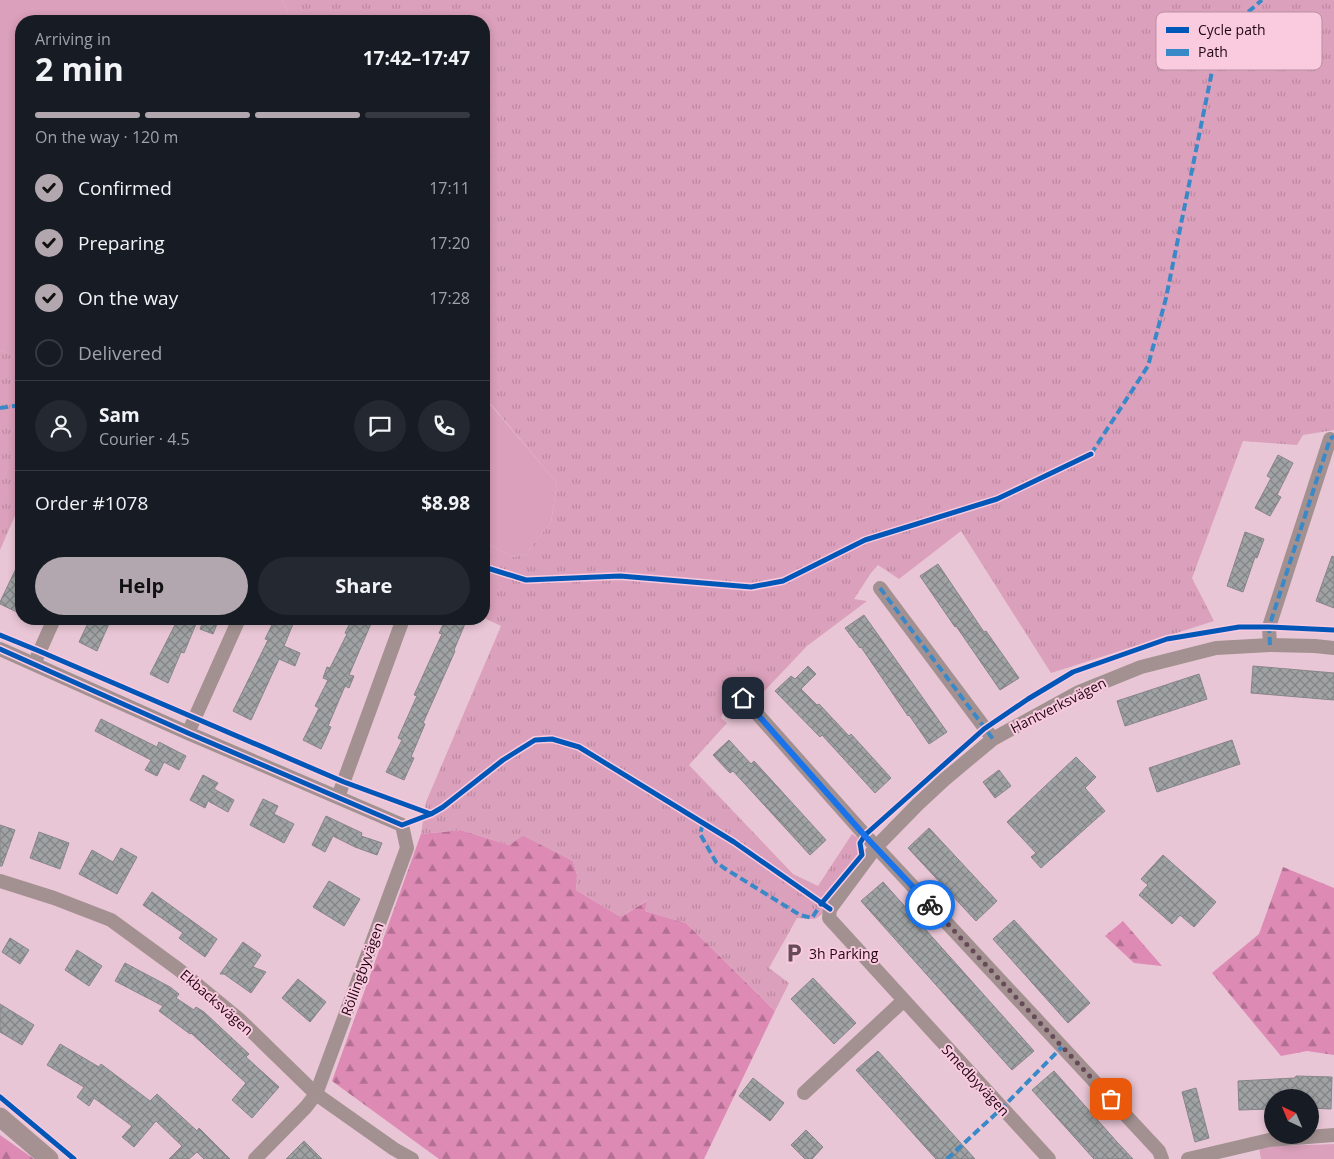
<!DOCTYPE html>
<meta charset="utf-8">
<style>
body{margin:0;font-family:"Open Sans",sans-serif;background:#242831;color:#f1f3f6;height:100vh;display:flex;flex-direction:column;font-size:19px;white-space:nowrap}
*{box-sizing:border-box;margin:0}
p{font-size:16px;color:#9ea1a6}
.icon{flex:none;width:28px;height:28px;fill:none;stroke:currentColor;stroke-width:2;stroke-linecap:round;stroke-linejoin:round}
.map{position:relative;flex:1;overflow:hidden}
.drawer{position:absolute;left:15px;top:15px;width:475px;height:610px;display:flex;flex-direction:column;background:#171b24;border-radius:20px;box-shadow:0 2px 8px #0003}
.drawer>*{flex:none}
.needle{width:32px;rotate:316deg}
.fabs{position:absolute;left:1264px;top:1089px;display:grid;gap:10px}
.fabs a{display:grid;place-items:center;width:55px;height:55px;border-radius:50%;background:#171b24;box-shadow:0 2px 8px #0003;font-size:25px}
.pin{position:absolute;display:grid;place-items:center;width:42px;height:42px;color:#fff;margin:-21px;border-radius:10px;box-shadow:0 2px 8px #0006}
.courier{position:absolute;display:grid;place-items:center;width:50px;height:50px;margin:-25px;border:4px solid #1a73e8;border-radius:50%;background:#fff;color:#222;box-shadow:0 1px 6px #0007}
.head em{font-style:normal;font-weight:700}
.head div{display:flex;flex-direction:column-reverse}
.head{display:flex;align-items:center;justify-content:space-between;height:85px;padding:0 20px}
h1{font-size:32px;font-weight:700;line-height:38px}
.bar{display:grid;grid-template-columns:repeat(4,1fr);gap:8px 5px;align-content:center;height:60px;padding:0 20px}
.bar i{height:6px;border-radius:4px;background:#363941}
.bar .on{background:#b3a7af}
.bar p{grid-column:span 4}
.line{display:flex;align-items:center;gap:12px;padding:0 20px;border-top:1px solid #363941}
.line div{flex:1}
.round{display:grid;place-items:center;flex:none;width:52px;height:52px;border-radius:26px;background:#242831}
ol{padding:0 20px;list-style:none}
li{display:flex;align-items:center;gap:15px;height:55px}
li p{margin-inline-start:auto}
li .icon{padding:5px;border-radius:50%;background:#b3a7af;color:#111;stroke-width:4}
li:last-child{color:#9ea1a6}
li i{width:28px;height:28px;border:2px solid #363941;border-radius:50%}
.primary-button{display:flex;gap:10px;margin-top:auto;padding:10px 20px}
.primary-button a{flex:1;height:58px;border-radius:30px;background:#b3a7af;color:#111;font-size:20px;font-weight:700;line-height:58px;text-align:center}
.primary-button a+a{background:#242831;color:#f1f3f6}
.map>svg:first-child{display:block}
.green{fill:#dba0bb}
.forest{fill:url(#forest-firs)}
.park{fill:url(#park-tufts)}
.building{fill:url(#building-cross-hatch);stroke:#878588}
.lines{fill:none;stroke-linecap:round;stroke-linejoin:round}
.street{stroke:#a39191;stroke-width:14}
.secondary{stroke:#a59092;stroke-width:19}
.quiet{stroke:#3989c8;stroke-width:4;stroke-dasharray:8 4;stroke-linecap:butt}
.cycleway-casing{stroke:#facadf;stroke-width:8}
.cycleway{stroke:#0057b8;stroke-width:5}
.done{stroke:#674a58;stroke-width:5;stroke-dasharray:0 9}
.route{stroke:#1a73e8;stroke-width:6}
.labels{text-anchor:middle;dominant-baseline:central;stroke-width:4;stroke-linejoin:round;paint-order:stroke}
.street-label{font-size:14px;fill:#210715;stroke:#facadf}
.poi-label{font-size:14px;fill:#210715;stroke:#facadf;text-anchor:start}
.key{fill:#facadf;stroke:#b990a2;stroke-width:1}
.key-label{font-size:14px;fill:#210715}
</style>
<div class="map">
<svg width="1334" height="1159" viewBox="0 0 1334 1159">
<defs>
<pattern id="forest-firs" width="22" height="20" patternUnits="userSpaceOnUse" patternTransform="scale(1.25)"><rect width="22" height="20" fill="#dd8ab5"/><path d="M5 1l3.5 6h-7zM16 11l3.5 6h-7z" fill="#b36f92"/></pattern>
<pattern id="park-tufts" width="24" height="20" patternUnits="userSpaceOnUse" patternTransform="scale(1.25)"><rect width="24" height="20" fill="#dba0bb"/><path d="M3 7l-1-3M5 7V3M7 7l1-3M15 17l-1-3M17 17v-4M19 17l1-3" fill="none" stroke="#bc88a0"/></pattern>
<pattern id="building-cross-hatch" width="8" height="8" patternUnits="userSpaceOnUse" patternTransform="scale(1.25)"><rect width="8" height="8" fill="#a0a3a4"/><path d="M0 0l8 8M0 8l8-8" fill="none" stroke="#828384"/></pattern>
</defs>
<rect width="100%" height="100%" fill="#e9c6d5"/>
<path class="green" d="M 0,0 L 282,0 L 292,21 L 21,21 L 21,359 L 0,350 Z
M 484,397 L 557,483 L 551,522 L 525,555 L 513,557 L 484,542 Z
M 1334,1144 L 1334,1159 L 1261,1159 L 1259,1147 Z"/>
<path class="forest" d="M 461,830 L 509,845 L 523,835 L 573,861 L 577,875 L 576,890 L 621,917 L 648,900 L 645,911 L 686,923 L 775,1011 L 704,1159 L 439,1159 L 332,1081 L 421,834 Z
M 1283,867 L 1334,888 L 1334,1055 L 1307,1051 L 1281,1056 L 1212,973 L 1259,934 Z
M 1123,921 L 1162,966 L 1134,963 L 1105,936 Z
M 0,1135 L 34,1159 L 0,1159 Z"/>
<path class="park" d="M 282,0 L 1334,0 L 1334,430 L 1303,435 L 1297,445 L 1243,441 L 1192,578 L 1214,621 L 1051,673 L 961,531 L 899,579 L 878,565 L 871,573 L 854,599 L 867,601 L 807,646 L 754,702 L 736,688 L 725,704 L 721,718 L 727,723 L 689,765 L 793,874 L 818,886 L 852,834 L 861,840 L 863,847 L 830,909 L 815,919 L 797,918 L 769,968 L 789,983 L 775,1011 L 686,923 L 645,911 L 647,900 L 621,917 L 576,890 L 577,875 L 573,861 L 523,836 L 509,845 L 461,830 L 421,834 L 426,802 L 501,626 L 484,618 L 484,542 L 513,557 L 525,555 L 551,522 L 557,483 L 484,396 L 484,21 L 292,21 Z
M 0,350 L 21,359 L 21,502 L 0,550 Z"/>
<path class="building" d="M 1278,455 L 1293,463 L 1277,495 L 1281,497 L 1270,516 L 1255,508 L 1271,478 L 1267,476 Z
M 1245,532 L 1264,539 L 1257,558 L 1255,557 L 1243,592 L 1227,586 Z
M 1332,556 L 1334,557 L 1334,608 L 1316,601 Z
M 21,558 L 21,603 L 17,612 L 0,604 L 0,602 Z
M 938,564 L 984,632 L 986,631 L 1019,678 L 1000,690 L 956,626 L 955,627 L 920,576 Z
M 864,615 L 947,732 L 929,744 L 909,715 L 908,716 L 861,647 L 860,648 L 845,628 Z
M 90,619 L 111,619 L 97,651 L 79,642 Z
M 178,619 L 198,619 L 184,653 L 181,652 L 168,683 L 150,674 Z
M 204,619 L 219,619 L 213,634 L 200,629 Z
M 275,619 L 295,619 L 284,646 L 300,653 L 295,666 L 279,659 L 251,720 L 233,711 L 268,640 L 265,639 Z
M 352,619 L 373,619 L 349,675 L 354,676 L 349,688 L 345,686 L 328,726 L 331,727 L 321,749 L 303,740 L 319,708 L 315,706 L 328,680 L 323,678 L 327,667 L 330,668 L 347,634 L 345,633 Z
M 446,619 L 467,619 L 454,650 L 455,651 L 423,723 L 425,724 L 411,757 L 414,758 L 404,780 L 386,772 L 402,740 L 398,738 L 417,696 L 414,695 L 442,634 L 439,633 Z
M 808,666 L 816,674 L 801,689 L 817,705 L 819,704 L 849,736 L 851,734 L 891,778 L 875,793 L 822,735 L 820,737 L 775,691 L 791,676 L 795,679 Z
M 1253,666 L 1334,673 L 1334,700 L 1251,693 Z
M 1199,674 L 1207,699 L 1125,726 L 1117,701 Z
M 101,719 L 157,747 L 159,742 L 186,756 L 179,770 L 164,762 L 157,776 L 145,770 L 151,760 L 95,731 Z
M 729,740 L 751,764 L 754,761 L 826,840 L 810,855 L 733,771 L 730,773 L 713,755 Z
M 1232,740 L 1240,764 L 1157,792 L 1149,768 Z
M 1076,757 L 1096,777 L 1085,788 L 1105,811 L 1041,868 L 1031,857 L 1036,853 L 1007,822 Z
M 999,770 L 1011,786 L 995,798 L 983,782 Z
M 203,775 L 218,783 L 214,789 L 234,800 L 228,812 L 208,801 L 205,808 L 190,800 Z
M 263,799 L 278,806 L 274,814 L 294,824 L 284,843 L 250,825 Z
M 326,816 L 362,833 L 361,836 L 382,843 L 377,855 L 355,847 L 333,836 L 325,852 L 312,845 Z
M 0,825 L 15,830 L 2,866 L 0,866 Z
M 929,828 L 997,901 L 976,921 L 908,848 Z
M 39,832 L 69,843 L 60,869 L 30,858 Z
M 121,848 L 137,857 L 117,894 L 79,874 L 92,850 L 113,862 Z
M 1163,855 L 1216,902 L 1194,927 L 1180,915 L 1172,924 L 1139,895 L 1148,885 L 1141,879 Z
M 329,881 L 360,899 L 344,926 L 313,907 Z
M 883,882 L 1034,1051 L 1012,1070 L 861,901 Z
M 152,892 L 217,939 L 205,957 L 179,938 L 183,933 L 143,905 Z
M 1014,920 L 1090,1003 L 1068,1023 L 993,939 Z
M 10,938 L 29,950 L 20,964 L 2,952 Z
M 243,942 L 261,955 L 253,967 L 266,972 L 251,993 L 224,974 L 220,974 Z
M 77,950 L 102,966 L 89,986 L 65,970 Z
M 125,963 L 170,987 L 179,994 L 176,998 L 194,1010 L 196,1007 L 204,1012 L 249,1054 L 246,1057 L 279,1087 L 252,1118 L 232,1100 L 246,1083 L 191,1033 L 190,1034 L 159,1011 L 163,1006 L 115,981 Z
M 813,978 L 856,1023 L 834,1044 L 791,999 Z
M 298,979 L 326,1002 L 310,1022 L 282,998 Z
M 0,1004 L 34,1025 L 22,1045 L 0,1032 Z
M 60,1044 L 99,1067 L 101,1064 L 150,1101 L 157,1094 L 197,1131 L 199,1128 L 230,1159 L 204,1159 L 197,1152 L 189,1159 L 169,1159 L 182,1146 L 156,1121 L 134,1147 L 122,1137 L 132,1126 L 94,1098 L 89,1106 L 77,1097 L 84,1087 L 47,1065 Z
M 878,1051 L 898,1073 L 975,1159 L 936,1159 L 856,1070 Z
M 1054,1071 L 1117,1142 L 1133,1159 L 1094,1159 L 1032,1090 Z
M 1296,1076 L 1332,1077 L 1331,1109 L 1310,1108 L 1310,1098 L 1272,1098 L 1272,1109 L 1239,1110 L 1238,1081 L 1295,1078 Z
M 753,1078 L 784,1103 L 770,1121 L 739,1096 Z
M 1196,1088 L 1209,1138 L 1195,1142 L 1182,1092 Z
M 806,1130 L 823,1147 L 812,1159 L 805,1159 L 791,1145 Z
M 304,1141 L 322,1159 L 286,1159 Z"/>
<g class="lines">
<path class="street" d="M 880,588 L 993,739
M 1270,645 L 1269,627 L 1330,439
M 0,649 L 188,733 L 402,825 L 407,848 L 316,1094 L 306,1107 L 255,1159
M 34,664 L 54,619
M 743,698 L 865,835 L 1159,1151 L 1162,1159
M 188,733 L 239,619
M 338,797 L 403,619
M 0,881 L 54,898 L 111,920 L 178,969 L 240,1020 L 316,1094 L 394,1149 L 412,1159
M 804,1093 L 903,1001
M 1049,1159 L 829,918 L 830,909 L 876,847 L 918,804 L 945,779 L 993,739 L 1079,692 L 1141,667 L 1216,648 L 1270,645 L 1315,646 L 1334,648
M 1188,1159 L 1269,1140 L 1334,1135"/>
<path class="secondary" d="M 0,1117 L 49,1159"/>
<path class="quiet" d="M 0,408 L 21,405
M 1091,454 L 1148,366 L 1166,298 L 1219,37 L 1262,0
M 880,588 L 993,739
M 1270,645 L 1269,627 L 1330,439 L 1334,436
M 743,698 L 876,847
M 703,824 L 700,834 L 716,862 L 724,868 L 800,915 L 812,918 L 821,904
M 947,1159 L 1002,1108 L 1062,1047"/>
<defs>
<path id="cycleway" d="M 484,567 L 526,580 L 620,576 L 751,587 L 783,581 L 865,540 L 997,499 L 1091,454
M 0,635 L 39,651 L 344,782 L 431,814
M 0,649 L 188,733 L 402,825 L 431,814 L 443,807 L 503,760 L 535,740 L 552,739 L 579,747 L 734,842 L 830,909
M 821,904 L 862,855 L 860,843 L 865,835 L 984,729 L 1028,699 L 1073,672 L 1167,639 L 1239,627 L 1269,627 L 1334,630
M 0,1097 L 74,1159"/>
</defs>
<use href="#cycleway" class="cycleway-casing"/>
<use href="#cycleway" class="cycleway"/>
</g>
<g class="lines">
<path class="done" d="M 930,905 L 1111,1099"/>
<path class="route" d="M 743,698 L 865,836 L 930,905"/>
</g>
<defs>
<symbol id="parking-bare" viewBox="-9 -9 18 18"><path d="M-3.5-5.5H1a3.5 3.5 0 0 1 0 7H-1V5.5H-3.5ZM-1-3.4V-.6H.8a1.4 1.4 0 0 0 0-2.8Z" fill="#674a58" stroke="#facadf" stroke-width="2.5" paint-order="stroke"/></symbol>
</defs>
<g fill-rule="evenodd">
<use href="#parking-bare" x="780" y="939" width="28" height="28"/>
</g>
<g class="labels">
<g class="street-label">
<text transform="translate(1058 705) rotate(-27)">Hantverksvägen</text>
<text transform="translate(362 969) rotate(-70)">Röllingbyvägen</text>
<text transform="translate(217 1002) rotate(41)">Ekbacksvägen</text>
<text transform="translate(976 1080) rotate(47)">Smedbyvägen</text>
</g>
<g class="poi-label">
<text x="809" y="953">3h Parking</text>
</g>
</g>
<rect x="1156" y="12" width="166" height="58" rx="8" class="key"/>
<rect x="1166" y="27" width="23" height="6" fill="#0057b8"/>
<rect x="1166" y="49" width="23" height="7" fill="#3989c8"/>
<g class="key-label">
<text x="1198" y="35">Cycle path</text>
<text x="1198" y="57">Path</text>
</g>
</svg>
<div class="fabs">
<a><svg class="needle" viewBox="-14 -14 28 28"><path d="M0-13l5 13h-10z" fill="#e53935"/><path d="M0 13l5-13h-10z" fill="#9ea1a6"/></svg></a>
</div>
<div class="pin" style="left:1111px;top:1099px;background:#ea580c"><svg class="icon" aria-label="bag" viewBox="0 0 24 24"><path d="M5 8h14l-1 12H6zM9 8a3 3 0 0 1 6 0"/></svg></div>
<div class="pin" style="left:743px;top:698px;background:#1f2937"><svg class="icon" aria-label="home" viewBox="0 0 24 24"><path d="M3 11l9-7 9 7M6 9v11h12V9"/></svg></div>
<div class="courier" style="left:930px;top:905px"><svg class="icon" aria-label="bike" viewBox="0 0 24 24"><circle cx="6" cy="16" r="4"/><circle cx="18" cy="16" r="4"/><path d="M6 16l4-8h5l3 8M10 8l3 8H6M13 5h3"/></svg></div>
<section class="drawer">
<div class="head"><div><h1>2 min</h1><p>Arriving in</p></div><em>17:42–17:47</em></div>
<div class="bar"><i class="on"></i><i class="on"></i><i class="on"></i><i></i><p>On the way · 120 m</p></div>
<ol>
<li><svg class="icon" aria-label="check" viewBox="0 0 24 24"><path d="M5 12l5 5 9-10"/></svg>Confirmed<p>17:11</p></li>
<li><svg class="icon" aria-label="check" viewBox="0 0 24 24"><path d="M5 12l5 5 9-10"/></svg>Preparing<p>17:20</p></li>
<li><svg class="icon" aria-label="check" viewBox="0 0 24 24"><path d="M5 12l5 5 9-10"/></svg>On the way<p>17:28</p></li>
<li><i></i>Delivered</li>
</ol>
<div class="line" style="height:90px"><a class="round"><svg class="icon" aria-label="person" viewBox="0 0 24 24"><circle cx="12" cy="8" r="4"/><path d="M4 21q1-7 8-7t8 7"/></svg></a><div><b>Sam</b><p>Courier · 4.5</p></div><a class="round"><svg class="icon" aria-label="chat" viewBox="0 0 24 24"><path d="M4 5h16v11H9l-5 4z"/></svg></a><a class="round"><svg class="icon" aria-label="phone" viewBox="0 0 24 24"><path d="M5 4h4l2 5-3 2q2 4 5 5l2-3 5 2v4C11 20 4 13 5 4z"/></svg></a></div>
<div class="line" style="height:65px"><div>Order #1078</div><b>$8.98</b></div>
<div class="primary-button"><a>Help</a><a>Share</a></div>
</section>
</div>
